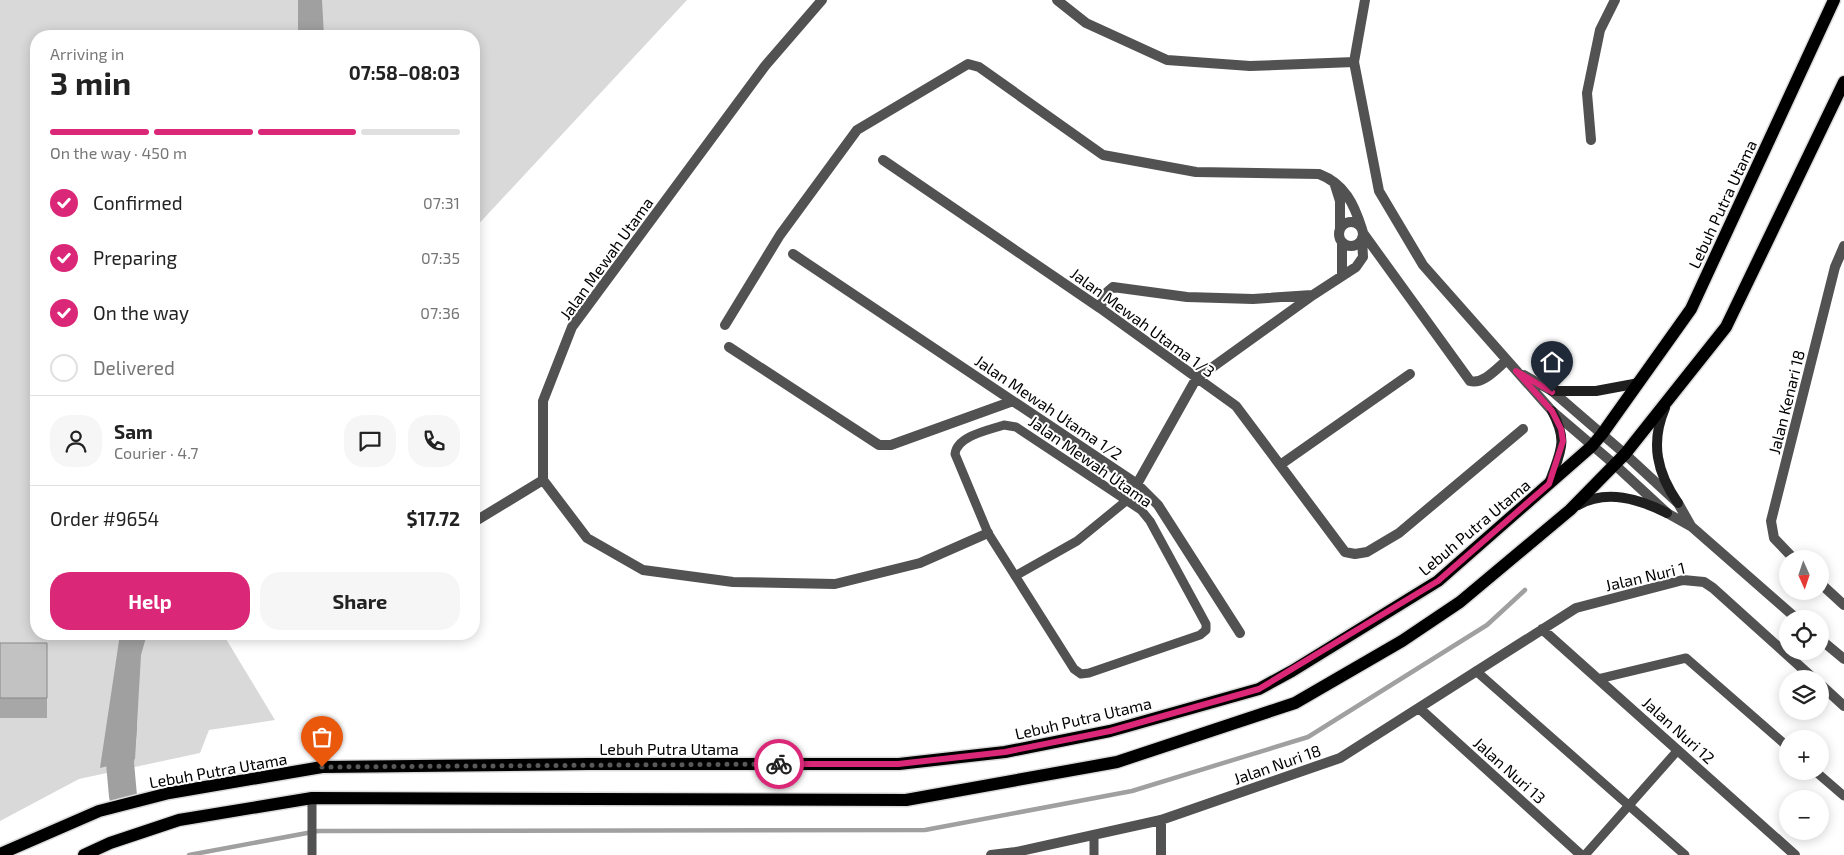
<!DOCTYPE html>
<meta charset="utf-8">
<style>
body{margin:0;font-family:"Exo 2",sans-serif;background:#f6f6f6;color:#222;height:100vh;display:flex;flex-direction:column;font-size:19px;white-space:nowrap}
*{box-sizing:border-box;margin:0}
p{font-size:16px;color:#767676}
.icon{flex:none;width:28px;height:28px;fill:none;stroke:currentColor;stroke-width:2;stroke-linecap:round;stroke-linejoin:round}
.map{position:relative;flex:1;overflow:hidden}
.sheet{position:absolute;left:30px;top:30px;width:450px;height:610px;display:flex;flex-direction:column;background:#fff;border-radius:20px;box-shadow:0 2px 12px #0003}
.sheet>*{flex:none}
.needle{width:32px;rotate:177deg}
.controls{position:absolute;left:1779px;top:550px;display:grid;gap:10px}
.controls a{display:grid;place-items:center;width:50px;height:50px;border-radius:50%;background:#fff;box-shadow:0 2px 12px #0003;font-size:25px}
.pin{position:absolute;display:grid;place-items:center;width:42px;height:42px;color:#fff;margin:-51px -21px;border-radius:50% 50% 50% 0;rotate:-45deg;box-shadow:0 0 5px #0007}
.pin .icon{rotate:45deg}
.courier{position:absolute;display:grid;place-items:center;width:50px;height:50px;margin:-25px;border:4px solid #db2777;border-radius:50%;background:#fff;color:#222;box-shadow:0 1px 6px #0007}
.overview em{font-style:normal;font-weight:700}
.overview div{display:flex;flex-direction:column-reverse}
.overview{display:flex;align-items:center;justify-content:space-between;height:85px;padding:0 20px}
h1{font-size:32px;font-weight:700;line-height:38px}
.bar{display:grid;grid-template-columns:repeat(4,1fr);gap:8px 5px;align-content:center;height:60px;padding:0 20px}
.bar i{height:6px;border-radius:4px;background:#e0e0e0}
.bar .current{background:#db2777}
.bar p{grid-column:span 4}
.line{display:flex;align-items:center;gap:12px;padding:0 20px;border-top:1px solid #e0e0e0}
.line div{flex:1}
.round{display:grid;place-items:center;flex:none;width:52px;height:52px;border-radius:20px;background:#f6f6f6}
ol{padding:0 20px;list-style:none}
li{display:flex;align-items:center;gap:15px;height:55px}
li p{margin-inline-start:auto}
li .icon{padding:5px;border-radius:50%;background:#db2777;color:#fff;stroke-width:4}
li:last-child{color:#767676}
li i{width:28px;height:28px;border:2px solid #e0e0e0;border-radius:50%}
.button{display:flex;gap:10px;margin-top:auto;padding:10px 20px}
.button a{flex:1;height:58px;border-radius:20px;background:#db2777;color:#fff;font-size:20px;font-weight:700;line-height:58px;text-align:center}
.button a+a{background:#f6f6f6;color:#222}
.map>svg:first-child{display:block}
.green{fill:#d9d9d9}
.water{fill:#a0a0a0}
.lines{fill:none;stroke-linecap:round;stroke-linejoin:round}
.stream{stroke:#a0a0a0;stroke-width:4.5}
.river{stroke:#a0a0a0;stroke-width:28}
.primary-casing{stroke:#dbdbdb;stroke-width:15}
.service{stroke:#525252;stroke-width:9}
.minor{stroke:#525252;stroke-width:10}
.tertiary{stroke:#525252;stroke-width:10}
.secondary{stroke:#1f1f1f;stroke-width:10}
.primary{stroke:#000;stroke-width:12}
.wall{fill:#a7a7a7}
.building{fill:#c2c2c2;stroke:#888}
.done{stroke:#595959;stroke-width:5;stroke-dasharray:0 9}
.route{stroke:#db2777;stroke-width:6}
.labels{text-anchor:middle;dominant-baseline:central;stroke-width:4;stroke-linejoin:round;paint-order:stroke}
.street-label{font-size:16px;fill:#000;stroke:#fff}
</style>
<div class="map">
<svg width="1844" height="855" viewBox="0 0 1844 855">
<rect width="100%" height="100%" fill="#fff"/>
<path class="green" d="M 0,0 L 687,0 L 474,229 L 474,36 L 36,36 L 36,634 L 223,634 L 275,720 L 209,730 L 200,753 L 79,779 L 0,821 Z"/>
<path class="water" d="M 298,0 L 322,0 L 324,36 L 298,36 Z
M 120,634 L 147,634 L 141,655 L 135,759 L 100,768 Z"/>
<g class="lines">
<path class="stream" d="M 189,855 L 318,831 L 925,830 L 1132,791 L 1308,737 L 1487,625 L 1525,590"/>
<path class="river" d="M 123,727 L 120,763 L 123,796"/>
<defs>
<path id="primary" d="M 0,854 L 99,811 L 169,793 L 322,767 L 589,764 L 899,764 L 1005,752 L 1110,731 L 1259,689 L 1292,671 L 1438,581 L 1592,446 L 1602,434 L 1691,309 L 1834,0
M 84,855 L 110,843 L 179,820 L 312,798 L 906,800 L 1117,762 L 1295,703 L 1402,641 L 1460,602 L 1570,510 L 1625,454 L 1726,327 L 1844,82"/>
</defs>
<use href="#primary" class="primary-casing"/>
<path class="service" d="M 1004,425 L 1016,427 L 1141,510 L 1150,521 L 1206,624 L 1206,630 L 1200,635 L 1089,673 L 1081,674 L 1074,669 L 988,533 L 955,454 C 957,436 989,430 1004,425 Z
M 1015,576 L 1077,541 L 1126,501
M 1476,671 L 1685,855
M 1598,679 L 1686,658 L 1788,747
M 1815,771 L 1844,796
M 1094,835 L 1094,855
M 312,855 L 312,798
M 1585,855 L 1678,750"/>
<path class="minor" d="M 822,0 L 765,66 L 572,327 L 543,401 L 543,480 L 587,538 L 643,570 L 733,582 L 835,584 L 920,563 L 988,533
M 1057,0 L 1086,23 L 1167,60 L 1250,66 L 1354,62
M 1365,0 L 1354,62 L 1379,191 L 1423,265 L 1552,411 L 1614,464
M 1591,140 L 1587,93 L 1600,30 L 1615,0
M 883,160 L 1100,308 L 1236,406 L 1345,552 L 1355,554 L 1367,552 L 1399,533 L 1523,429
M 1334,182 L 1340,201 L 1340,229
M1339 234a12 12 0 1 1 24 0a12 12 0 1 1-24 0Z
M 1363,233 L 1470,381 C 1483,385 1497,368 1507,360
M 793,254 L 1137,484 L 1158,505 L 1240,633
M 1342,274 L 1342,242
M 1100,308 L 1106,293 L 1113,287 L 1187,297 L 1253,299 L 1312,295
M 725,325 L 780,235 L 857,130 L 968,64 L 979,67 L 1103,155 L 1196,172 L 1319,174 C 1345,184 1354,204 1362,229
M 729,347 L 879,445 L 891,445 L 1013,401
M 1524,375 L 1552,391 L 1625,454
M 1280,465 L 1410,374
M 1137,484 L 1196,379 L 1313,295 L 1356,267 L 1363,257 L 1362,238
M 474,522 L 543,480
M 1794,559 L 1774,538 L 1771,521 L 1835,267 L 1844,246
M 1820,583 L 1844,605
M 1542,629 L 1795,855
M 1820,684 L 1844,706
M 1419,708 L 1581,855
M 1161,820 L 1161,855
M 991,855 L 1016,852 L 1161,820 L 1340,758 L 1576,608 L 1683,580 L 1704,582 L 1713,588 L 1814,679"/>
<path class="tertiary" d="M 1625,454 L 1678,503 L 1691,526
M 1614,464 L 1667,513 L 1692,527 L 1797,619
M 1820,639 L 1844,659"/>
<path class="secondary" d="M 1552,391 L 1596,391 L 1639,383
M 1665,408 C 1650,443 1657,473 1678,503
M 1549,484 C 1560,451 1569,443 1552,411
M 1578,505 C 1607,489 1639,499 1667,513"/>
<use href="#primary" class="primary"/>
</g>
<path class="wall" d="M 0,643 L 47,643 L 47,718 L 0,718 Z"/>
<path class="building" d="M 0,643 L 47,643 L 47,698 L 0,698 Z"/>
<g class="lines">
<path class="done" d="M 322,767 L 779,764"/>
<path class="route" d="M 779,764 L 898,764 L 1005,752 L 1110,731 L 1259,689 L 1438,581 L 1549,484 L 1563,441 L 1561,429 L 1552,411 L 1516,371 L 1552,392"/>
</g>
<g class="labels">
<g class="street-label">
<text transform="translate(1722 204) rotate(-65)">Lebuh Putra Utama</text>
<text transform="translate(606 258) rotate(-54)">Jalan Mewah Utama</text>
<text transform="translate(1143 322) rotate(36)">Jalan Mewah Utama 1/3</text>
<text transform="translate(1786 402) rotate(-76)">Jalan Kenari 18</text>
<text transform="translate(1049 407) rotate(34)">Jalan Mewah Utama 1/2</text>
<text transform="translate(1091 461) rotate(35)">Jalan Mewah Utama</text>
<text transform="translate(1474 527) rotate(-40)">Lebuh Putra Utama</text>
<text transform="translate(1645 576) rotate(-13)">Jalan Nuri 1</text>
<text transform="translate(1083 718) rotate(-13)">Lebuh Putra Utama</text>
<text transform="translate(1679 730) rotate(42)">Jalan Nuri 12</text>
<text x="669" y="748">Lebuh Putra Utama</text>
<text transform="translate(1277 764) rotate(-19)">Jalan Nuri 18</text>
<text transform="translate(218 770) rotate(-10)">Lebuh Putra Utama</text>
<text transform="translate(1510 770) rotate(42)">Jalan Nuri 13</text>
</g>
</g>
</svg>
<div class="controls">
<a><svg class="needle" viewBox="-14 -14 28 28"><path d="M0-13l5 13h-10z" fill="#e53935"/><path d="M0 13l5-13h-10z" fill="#767676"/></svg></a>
<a><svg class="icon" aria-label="locate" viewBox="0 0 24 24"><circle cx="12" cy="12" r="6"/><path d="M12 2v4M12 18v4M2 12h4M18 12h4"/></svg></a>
<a><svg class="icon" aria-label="layers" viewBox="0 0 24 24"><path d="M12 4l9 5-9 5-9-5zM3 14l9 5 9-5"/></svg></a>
<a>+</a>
<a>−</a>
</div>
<div class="pin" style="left:322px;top:767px;background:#ea580c"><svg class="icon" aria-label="bag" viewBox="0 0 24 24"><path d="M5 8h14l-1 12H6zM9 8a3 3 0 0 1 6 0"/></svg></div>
<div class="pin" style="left:1552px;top:392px;background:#1f2937"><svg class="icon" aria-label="home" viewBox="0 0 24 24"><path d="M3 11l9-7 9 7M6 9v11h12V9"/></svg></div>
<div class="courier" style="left:779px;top:764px"><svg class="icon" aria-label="bike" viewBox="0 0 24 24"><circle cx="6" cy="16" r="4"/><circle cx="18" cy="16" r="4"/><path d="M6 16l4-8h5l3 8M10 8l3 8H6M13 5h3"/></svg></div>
<section class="sheet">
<div class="overview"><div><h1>3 min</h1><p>Arriving in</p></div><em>07:58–08:03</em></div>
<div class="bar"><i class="current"></i><i class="current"></i><i class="current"></i><i></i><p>On the way · 450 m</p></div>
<ol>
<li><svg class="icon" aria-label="check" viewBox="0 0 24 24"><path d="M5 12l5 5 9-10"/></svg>Confirmed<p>07:31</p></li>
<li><svg class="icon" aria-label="check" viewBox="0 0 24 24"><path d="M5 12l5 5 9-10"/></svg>Preparing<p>07:35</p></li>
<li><svg class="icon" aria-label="check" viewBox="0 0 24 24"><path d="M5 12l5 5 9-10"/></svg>On the way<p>07:36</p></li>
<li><i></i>Delivered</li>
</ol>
<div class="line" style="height:90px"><a class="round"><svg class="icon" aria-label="person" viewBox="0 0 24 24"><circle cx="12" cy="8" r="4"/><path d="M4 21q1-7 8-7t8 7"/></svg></a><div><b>Sam</b><p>Courier · 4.7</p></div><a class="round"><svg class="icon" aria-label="chat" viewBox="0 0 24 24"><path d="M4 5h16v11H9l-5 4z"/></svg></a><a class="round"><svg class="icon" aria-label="phone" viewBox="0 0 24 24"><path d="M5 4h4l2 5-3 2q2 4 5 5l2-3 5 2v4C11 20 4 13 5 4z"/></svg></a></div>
<div class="line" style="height:65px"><div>Order #9654</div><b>$17.72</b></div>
<div class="button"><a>Help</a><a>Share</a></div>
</section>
</div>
